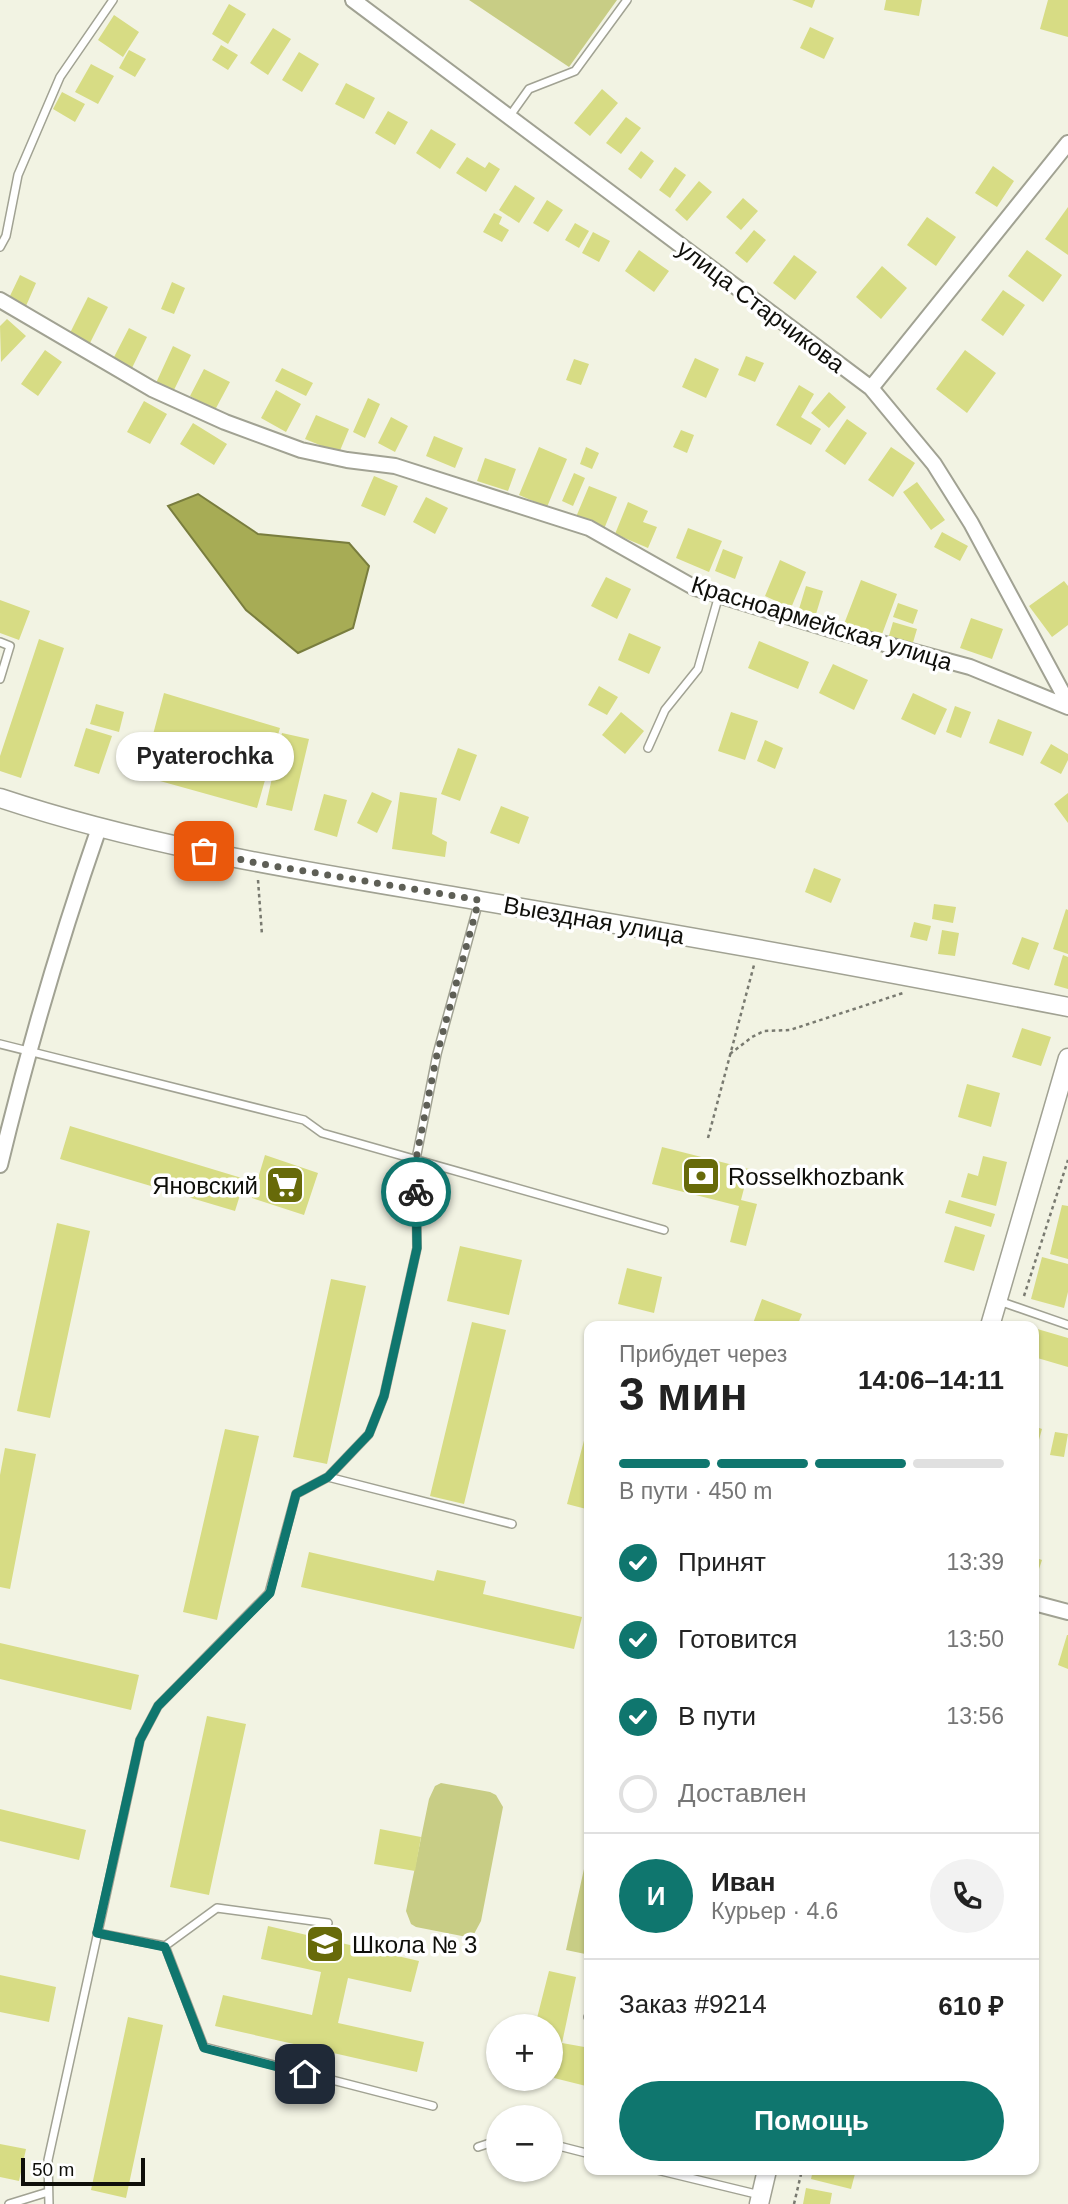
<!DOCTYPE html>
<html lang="ru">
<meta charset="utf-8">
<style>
body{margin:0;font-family:Helvetica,sans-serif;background:#f2f2f2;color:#222;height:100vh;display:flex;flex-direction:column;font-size:26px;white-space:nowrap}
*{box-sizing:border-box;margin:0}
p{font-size:23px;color:#767676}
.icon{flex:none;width:38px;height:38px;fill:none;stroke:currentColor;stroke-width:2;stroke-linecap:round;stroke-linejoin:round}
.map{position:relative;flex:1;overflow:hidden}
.side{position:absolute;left:584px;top:1321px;width:455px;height:854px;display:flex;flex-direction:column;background:#fff;border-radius:14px;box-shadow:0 2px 5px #0004}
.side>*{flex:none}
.tools{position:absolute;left:486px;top:2014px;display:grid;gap:14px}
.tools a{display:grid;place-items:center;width:77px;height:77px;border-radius:50%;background:#fff;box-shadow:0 2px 5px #0004;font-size:35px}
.scale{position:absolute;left:21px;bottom:18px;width:124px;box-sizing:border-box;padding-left:7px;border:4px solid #0f0f0a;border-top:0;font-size:19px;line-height:24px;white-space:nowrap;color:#0f0f0a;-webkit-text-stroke:5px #fff;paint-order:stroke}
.pin{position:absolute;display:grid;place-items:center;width:60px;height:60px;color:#fff;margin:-30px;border-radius:14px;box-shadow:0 4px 10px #0006}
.courier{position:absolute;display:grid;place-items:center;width:70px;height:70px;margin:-35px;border:5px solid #0f766e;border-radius:50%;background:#fff;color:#222;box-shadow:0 2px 9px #0007}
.bubble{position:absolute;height:49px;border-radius:24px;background:#fff;box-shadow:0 2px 5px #0004;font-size:23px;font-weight:600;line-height:49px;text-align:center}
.summary em{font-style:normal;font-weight:600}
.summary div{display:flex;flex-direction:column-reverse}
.summary{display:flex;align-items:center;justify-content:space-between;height:119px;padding:0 35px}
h1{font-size:46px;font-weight:600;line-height:52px}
.bar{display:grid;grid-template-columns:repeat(4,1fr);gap:10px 7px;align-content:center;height:84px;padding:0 35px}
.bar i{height:9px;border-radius:5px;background:#e0e0e0}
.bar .selected{background:#0f766e}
.bar p{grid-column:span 4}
.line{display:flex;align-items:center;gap:18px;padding:0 35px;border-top:2px solid #e0e0e0}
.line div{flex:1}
.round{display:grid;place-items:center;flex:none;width:74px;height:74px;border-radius:37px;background:#f2f2f2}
ol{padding:0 35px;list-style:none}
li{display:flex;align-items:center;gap:21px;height:77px}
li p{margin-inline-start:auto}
li .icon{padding:7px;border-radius:50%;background:#0f766e;color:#fff;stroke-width:4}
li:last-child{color:#767676}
li i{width:38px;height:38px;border:4px solid #e0e0e0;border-radius:50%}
.action{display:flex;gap:14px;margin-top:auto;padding:14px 35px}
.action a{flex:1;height:80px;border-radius:42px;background:#0f766e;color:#fff;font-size:28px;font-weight:600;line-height:80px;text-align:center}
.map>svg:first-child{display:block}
.green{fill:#c8cd85}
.water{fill:#a7ac55;stroke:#797d3e;stroke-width:2}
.building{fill:#d7dc84}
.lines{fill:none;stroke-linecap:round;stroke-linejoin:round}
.service-casing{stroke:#a1a293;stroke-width:10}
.minor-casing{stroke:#a1a293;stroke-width:18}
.tertiary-casing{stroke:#a1a293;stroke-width:21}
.path{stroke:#797a70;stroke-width:2.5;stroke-dasharray:3.5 3.5;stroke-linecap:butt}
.service{stroke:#fff;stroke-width:7}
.minor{stroke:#fff;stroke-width:14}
.tertiary{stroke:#fff;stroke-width:18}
.done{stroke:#5e5f56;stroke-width:7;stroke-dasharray:0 12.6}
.route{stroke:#0f766e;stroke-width:9}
.labels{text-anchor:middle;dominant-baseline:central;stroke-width:7;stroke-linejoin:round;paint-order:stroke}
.street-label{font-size:24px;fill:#0f0f0a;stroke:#fff}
.poi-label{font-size:24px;fill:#0f0f0a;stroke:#fff;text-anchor:start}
</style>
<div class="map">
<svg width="1068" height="2204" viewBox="0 0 1068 2204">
<rect width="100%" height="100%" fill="#f2f3e3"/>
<path class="green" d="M 469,0 L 617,0 L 569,67 Z
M 441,1783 L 490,1792 L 496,1795 L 503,1807 L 481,1921 L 474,1934 L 467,1937 L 416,1927 L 411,1924 L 406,1911 L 429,1799 L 435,1786 Z
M 590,1842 L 590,1955 L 566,1950 Z"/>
<path class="water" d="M 198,494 L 258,534 L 349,543 L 369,566 L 353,628 L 298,653 L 246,610 L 168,506 Z"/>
<path class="building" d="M 792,0 L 815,0 L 812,8 Z
M 886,0 L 922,0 L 919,16 L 884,10 Z
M 1048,0 L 1068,0 L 1068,37 L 1040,29 Z
M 229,4 L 246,14 L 228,44 L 212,34 Z
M 114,15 L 139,32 L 123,57 L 98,40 Z
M 810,27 L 834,38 L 824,59 L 800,48 Z
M 273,28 L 291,39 L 268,75 L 250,63 Z
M 221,45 L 238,55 L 228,70 L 212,60 Z
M 129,50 L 146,59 L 135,77 L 119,68 Z
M 299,52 L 319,64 L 302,92 L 282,80 Z
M 91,64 L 114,76 L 98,104 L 75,92 Z
M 346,83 L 375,98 L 364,119 L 335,104 Z
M 602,89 L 618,103 L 590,136 L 574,123 Z
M 62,92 L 85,104 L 75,122 L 53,109 Z
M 388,111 L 408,122 L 395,145 L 375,133 Z
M 626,117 L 641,128 L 621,154 L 606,143 Z
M 431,129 L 456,144 L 440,169 L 416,153 Z
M 641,151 L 654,161 L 641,179 L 628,169 Z
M 467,157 L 485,168 L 489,162 L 500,169 L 486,192 L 456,173 Z
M 993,166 L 1014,181 L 997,207 L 975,193 Z
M 675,167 L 686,175 L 670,198 L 659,190 Z
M 699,181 L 712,192 L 687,221 L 675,210 Z
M 515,185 L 535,198 L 519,223 L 499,210 Z
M 743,198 L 758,211 L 741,230 L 726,217 Z
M 547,200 L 563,210 L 548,232 L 533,223 Z
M 1068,207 L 1068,255 L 1045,239 Z
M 494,213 L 502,217 L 499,224 L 509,230 L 502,242 L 483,232 Z
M 927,217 L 956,237 L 936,266 L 907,245 Z
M 575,223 L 589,231 L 579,248 L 565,240 Z
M 754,230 L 766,240 L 747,263 L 735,253 Z
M 593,232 L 610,241 L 599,262 L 582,253 Z
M 639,250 L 669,271 L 654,292 L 625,271 Z
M 1027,250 L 1062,275 L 1043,302 L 1008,276 Z
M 794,255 L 817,272 L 795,300 L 773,283 Z
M 882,266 L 907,288 L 881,319 L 856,297 Z
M 20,275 L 36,283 L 26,306 L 9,298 Z
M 172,282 L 185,288 L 174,314 L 161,309 Z
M 1003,290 L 1025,305 L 1003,336 L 981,320 Z
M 88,297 L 108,307 L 89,345 L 69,335 Z
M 7,319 L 26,336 L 1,362 L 0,326 Z
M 129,328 L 147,337 L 132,368 L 113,359 Z
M 173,346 L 191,355 L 173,392 L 156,383 Z
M 45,350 L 62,362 L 38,396 L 21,384 Z
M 965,350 L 996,373 L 967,413 L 936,389 Z
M 746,356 L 764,363 L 755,382 L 738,375 Z
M 695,358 L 719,369 L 706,398 L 682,387 Z
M 574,359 L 589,364 L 581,385 L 566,380 Z
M 282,368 L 313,383 L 306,396 L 275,381 Z
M 204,369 L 230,382 L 215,410 L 190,396 Z
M 799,385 L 814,394 L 801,417 L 821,429 L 811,445 L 776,425 Z
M 276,390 L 301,404 L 286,432 L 261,418 Z
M 829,392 L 846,407 L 829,428 L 811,413 Z
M 368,398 L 380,404 L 365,438 L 353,432 Z
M 144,401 L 167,414 L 150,444 L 127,432 Z
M 316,415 L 349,429 L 339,453 L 305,439 Z
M 391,417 L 408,426 L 395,452 L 378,443 Z
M 847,419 L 867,433 L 845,465 L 825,451 Z
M 193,423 L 227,444 L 214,465 L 180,444 Z
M 681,430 L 694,435 L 687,453 L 673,447 Z
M 434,436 L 463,448 L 455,468 L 426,456 Z
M 539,447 L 567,459 L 547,507 L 519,495 Z
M 586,447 L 599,453 L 592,469 L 580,464 Z
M 891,447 L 915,463 L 893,497 L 868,480 Z
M 485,458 L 516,469 L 508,491 L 477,481 Z
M 574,473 L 585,478 L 573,506 L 562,501 Z
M 374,476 L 398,486 L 385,516 L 361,506 Z
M 917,482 L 945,520 L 931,530 L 903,492 Z
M 589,486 L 617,497 L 604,529 L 576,517 Z
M 426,497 L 448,508 L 435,534 L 413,522 Z
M 628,502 L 648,511 L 643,522 L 657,527 L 648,548 L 615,534 Z
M 688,528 L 722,541 L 709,572 L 676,558 Z
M 942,532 L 968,546 L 960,561 L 934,547 Z
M 723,549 L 743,557 L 735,579 L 715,571 Z
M 780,560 L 806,572 L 791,608 L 765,596 Z
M 606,577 L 631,589 L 617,619 L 591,606 Z
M 861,580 L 897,594 L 881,637 L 844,624 Z
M 1064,581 L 1068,586 L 1068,625 L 1052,637 L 1029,606 Z
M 806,586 L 823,591 L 816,614 L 799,609 Z
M 0,600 L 30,611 L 19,640 L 0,633 Z
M 898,603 L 918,610 L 913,624 L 893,617 Z
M 971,618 L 1003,629 L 992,659 L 960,648 Z
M 893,622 L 917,629 L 912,646 L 888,639 Z
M 629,633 L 661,647 L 649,674 L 618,660 Z
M 39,639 L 64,648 L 21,778 L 0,771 L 0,756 Z
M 759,641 L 809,662 L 798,689 L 748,668 Z
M 833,664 L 868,680 L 854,710 L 819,693 Z
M 599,686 L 618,697 L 607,715 L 588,705 Z
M 164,693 L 280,728 L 257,808 L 142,776 Z
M 913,693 L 947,709 L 935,735 L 901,719 Z
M 96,704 L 124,712 L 119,732 L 90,724 Z
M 955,706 L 971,712 L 961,738 L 946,732 Z
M 621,712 L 644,731 L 625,754 L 602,735 Z
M 731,712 L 758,721 L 745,760 L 718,751 Z
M 998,719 L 1032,732 L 1023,756 L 989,743 Z
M 86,728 L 112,736 L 99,774 L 74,766 Z
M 282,733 L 309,739 L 292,811 L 266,805 Z
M 765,740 L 783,748 L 775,769 L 757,761 Z
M 1051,744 L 1068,754 L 1068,760 L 1061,774 L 1040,763 Z
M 458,748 L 477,755 L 460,801 L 441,794 Z
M 372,792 L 392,801 L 377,833 L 357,823 Z
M 400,792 L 437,798 L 432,834 L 447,842 L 445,857 L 392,849 Z
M 1068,793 L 1068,823 L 1054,804 Z
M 324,794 L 347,800 L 337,837 L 314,830 Z
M 501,806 L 529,817 L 519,844 L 490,833 Z
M 814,868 L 841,879 L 831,903 L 805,892 Z
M 934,904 L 956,907 L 953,923 L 932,919 Z
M 1066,909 L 1068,910 L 1068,954 L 1053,949 Z
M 914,922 L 931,926 L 927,941 L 910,937 Z
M 942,930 L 959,933 L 955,956 L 938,954 Z
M 1022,937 L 1039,943 L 1029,970 L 1012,964 Z
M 1063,955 L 1068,957 L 1068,989 L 1054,985 Z
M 1022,1028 L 1051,1037 L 1041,1066 L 1012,1057 Z
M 967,1084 L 1000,1093 L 991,1127 L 958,1117 Z
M 70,1126 L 245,1179 L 235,1211 L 60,1159 Z
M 662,1147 L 749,1169 L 741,1200 L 757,1204 L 746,1246 L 730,1242 L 739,1206 L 652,1184 Z
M 265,1155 L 318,1173 L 304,1215 L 252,1198 Z
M 983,1156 L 1007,1162 L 996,1206 L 961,1197 L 968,1173 L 978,1176 Z
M 949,1200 L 995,1214 L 991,1227 L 945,1213 Z
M 1062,1205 L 1068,1206 L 1068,1259 L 1050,1254 Z
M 57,1223 L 90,1231 L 50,1418 L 17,1411 Z
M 955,1226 L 985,1235 L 974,1271 L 944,1262 Z
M 460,1246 L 522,1260 L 509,1315 L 447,1301 Z
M 1042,1257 L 1068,1264 L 1068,1292 L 1064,1308 L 1031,1299 Z
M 627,1268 L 662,1277 L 654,1313 L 618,1304 Z
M 331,1279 L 366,1286 L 327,1464 L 293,1457 Z
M 762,1299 L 802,1314 L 797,1326 L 752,1326 Z
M 472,1322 L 506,1330 L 464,1504 L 430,1496 Z
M 1034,1328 L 1068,1338 L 1068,1367 L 1034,1357 Z
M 589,1422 L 590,1422 L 590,1510 L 567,1504 Z
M 1034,1426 L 1042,1429 L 1035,1454 L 1034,1454 Z
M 225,1429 L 259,1436 L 217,1620 L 183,1612 Z
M 1055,1432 L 1068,1434 L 1064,1457 L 1050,1455 Z
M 5,1448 L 36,1454 L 10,1589 L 0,1587 L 0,1475 Z
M 309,1552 L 434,1581 L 437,1570 L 486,1581 L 483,1594 L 582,1617 L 574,1649 L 301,1587 Z
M 1034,1557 L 1042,1560 L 1035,1581 L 1034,1580 Z
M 1067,1635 L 1068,1635 L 1068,1669 L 1058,1665 Z
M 0,1643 L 139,1675 L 131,1710 L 0,1679 Z
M 207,1716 L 246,1724 L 209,1895 L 170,1887 Z
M 0,1809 L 86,1830 L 79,1860 L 0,1841 Z
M 380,1829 L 421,1837 L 415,1871 L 374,1864 Z
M 268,1926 L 419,1961 L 411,1992 L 348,1978 L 338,2023 L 424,2042 L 417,2072 L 215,2026 L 223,1995 L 312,2015 L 321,1972 L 261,1959 Z
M 549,1971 L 576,1977 L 562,2043 L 551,2040 L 551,2026 L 535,2026 Z
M 0,1975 L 56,1987 L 49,2022 L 0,2012 Z
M 128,2017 L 163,2025 L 126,2198 L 91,2190 Z
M 562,2043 L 590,2048 L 590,2087 L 554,2078 Z
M 0,2144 L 26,2149 L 19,2181 L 0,2177 Z
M 813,2170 L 856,2170 L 851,2189 L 811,2179 Z
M 806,2188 L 832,2193 L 830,2204 L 803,2204 Z"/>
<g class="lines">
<defs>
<path id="service" d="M 509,117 L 529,89 L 575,71 L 627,0
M 0,247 L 6,236 L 18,175 L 60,77 L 113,0
M 0,642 L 10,646 L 0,679
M 648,748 L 665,710 L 698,669 L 719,595
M 0,1044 L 304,1120 L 322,1133 L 664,1230
M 999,1301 L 1068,1325
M 328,1477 L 512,1524
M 97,1933 L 165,1946 L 204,2047 L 433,2106
M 165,1946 L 217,1908 L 328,1923
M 588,2017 L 590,2017
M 551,2144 L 590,2154
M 478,2147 L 499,2140
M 657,2170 L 760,2195
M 9,2204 L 48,2192
M 49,2204 L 48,2160 L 140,1740 L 158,1706 L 269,1593 L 296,1494 L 328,1477 L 369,1434 L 384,1396 L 417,1248 L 416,1159 L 437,1054 L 479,901"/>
<path id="minor" d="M 353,0 L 871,388 L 934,464 L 971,523 L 1068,703
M 0,300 L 152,389 L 225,422 L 301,450 L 347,460 L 395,466 L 589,528 L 695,588 L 829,629 L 970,667 L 1068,707
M 871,388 L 1068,143
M 0,1165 C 28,1049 60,940 99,828
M 1034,1603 L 1068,1612"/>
<path id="tertiary" d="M 0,798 C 156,850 319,873 481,901 C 677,934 873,969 1068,1007
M 990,1326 L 1068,1058
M 759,2204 L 767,2170"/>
</defs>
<use href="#service" class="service-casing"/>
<use href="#minor" class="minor-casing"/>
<use href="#tertiary" class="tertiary-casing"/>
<path class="path" d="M 258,880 L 262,935
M 730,1054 L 752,1037 L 764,1031 L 790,1030 L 903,993
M 708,1138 L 754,965
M 1024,1296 L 1068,1160
M 794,2204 L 802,2170"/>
<use href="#service" class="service"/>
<use href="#minor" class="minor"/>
<use href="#tertiary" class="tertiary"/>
</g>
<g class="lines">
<path class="done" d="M 204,851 L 256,863 L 479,900 L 437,1054 L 416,1159 L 416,1192"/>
<path class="route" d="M 305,2074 L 204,2048 L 165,1947 L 97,1933 L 140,1740 L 158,1706 L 270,1593 L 296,1494 L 328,1477 L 369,1434 L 384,1396 L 417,1248 L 416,1192"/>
</g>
<defs>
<symbol id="bank-square" viewBox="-11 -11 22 22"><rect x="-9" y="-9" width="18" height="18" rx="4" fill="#676a09" stroke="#fff"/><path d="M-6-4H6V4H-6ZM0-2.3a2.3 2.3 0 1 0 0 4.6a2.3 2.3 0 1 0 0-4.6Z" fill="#fff"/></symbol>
<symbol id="supermarket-square" viewBox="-11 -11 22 22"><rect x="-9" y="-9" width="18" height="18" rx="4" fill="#676a09" stroke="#fff"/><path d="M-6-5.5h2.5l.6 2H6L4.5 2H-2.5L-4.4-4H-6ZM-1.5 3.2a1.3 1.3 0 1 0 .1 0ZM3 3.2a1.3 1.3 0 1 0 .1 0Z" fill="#fff"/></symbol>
<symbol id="school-square" viewBox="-11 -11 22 22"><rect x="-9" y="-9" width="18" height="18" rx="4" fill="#676a09" stroke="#fff"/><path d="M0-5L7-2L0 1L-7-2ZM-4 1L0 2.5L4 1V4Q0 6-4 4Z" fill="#fff"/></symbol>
</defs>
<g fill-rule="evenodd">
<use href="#bank-square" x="679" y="1154" width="44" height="44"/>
<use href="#supermarket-square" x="263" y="1163" width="44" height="44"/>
<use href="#school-square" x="303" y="1922" width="44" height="44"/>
</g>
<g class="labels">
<g class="street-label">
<text transform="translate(761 306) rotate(37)">улица Старчикова</text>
<text transform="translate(822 623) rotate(17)">Красноармейская улица</text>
<text transform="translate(594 920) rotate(10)">Выездная улица</text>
</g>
<g class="poi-label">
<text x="728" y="1176">Rosselkhozbank</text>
<text x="258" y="1185" text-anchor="end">Яновский</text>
<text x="352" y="1944">Школа № 3</text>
</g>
</g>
</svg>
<div class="tools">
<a>+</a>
<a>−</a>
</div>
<div class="scale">50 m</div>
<div class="pin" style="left:204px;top:851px;background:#ea580c"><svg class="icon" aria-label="bag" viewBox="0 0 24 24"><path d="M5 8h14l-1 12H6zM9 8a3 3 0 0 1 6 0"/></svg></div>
<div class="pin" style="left:305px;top:2074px;background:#1f2937"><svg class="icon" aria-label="home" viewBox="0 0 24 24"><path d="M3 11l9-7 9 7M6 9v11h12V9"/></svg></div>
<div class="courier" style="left:416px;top:1192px"><svg class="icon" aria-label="bike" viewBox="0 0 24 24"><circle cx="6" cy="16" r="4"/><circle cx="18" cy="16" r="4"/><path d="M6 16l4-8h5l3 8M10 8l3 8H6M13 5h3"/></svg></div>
<div class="bubble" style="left:116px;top:732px;width:178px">Pyaterochka</div>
<section class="side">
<div class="summary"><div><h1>3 мин</h1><p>Прибудет через</p></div><em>14:06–14:11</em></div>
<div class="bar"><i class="selected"></i><i class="selected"></i><i class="selected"></i><i></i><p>В пути · 450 m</p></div>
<ol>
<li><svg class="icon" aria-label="check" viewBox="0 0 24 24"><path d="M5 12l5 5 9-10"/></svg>Принят<p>13:39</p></li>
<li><svg class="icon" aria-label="check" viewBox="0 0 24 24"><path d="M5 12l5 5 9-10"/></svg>Готовится<p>13:50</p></li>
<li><svg class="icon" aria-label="check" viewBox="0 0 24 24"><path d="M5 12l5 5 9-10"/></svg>В пути<p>13:56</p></li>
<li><i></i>Доставлен</li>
</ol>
<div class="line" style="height:126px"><b class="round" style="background:#0f766e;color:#fff">И</b><div><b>Иван</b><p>Курьер · 4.6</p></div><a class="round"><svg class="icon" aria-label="phone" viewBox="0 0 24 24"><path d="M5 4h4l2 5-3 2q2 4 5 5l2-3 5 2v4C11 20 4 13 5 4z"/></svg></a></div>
<div class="line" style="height:91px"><div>Заказ #9214</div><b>610 ₽</b></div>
<div class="action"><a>Помощь</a></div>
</section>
</div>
